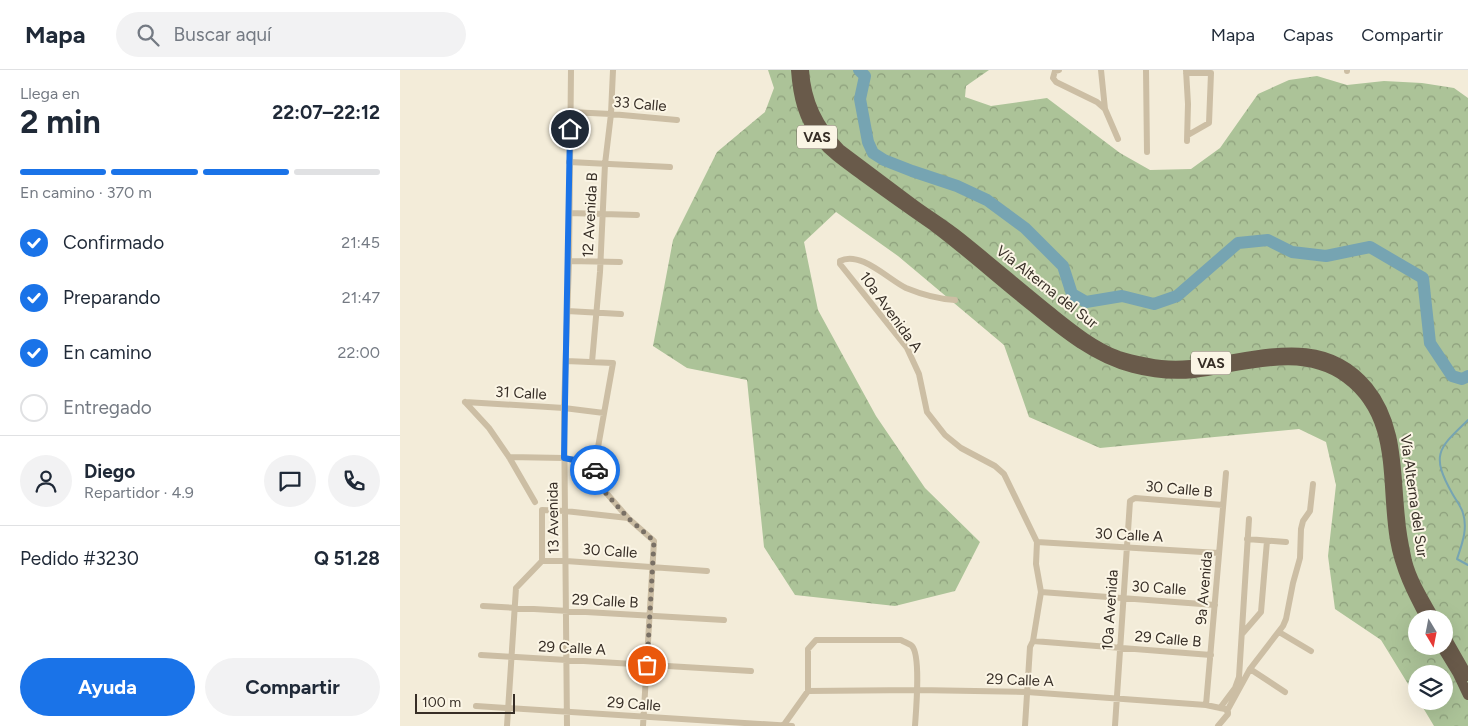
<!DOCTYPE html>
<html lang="es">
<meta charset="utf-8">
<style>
body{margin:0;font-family:Figtree,sans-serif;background:#f2f2f3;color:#1f2937;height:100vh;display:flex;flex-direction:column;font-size:19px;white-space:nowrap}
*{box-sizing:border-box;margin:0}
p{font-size:16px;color:#747a83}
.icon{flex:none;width:28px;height:28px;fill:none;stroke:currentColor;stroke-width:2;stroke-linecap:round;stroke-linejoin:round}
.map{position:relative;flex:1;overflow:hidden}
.side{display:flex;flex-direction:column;background:#fff;width:400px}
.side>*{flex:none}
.needle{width:32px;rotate:170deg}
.tools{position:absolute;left:1008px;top:540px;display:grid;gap:10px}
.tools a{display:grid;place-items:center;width:45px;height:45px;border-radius:50%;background:#fff;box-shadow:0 5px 20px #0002;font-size:25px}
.scale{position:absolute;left:15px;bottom:12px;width:100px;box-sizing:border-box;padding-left:5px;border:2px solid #372e26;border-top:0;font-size:14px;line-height:18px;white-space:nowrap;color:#372e26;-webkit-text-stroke:4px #fbf5e5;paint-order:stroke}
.pin{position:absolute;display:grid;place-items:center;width:42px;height:42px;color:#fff;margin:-21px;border:2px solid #fff;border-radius:50%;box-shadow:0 1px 5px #0007}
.courier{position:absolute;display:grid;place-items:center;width:50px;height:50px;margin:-25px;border:4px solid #1a73e8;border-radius:50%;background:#fff;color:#222;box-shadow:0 1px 6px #0007}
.summary em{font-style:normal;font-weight:700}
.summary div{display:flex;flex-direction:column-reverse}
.summary{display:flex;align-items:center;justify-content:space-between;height:85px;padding:0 20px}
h1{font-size:32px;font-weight:700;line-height:38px}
.bar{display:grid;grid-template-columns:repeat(4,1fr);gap:8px 5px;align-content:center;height:60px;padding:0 20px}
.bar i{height:6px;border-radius:4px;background:#e0e1e3}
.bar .current{background:#1a73e8}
.bar p{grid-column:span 4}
.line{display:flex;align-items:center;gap:12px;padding:0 20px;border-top:1px solid #e0e1e3}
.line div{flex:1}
.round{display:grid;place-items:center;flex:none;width:52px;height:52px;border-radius:26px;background:#f2f2f3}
ol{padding:0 20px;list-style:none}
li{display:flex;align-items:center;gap:15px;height:55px}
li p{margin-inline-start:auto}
li .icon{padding:5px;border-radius:50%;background:#1a73e8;color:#fff;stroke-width:4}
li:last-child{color:#747a83}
li i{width:28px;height:28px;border:2px solid #e0e1e3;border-radius:50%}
.cta{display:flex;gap:10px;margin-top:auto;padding:10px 20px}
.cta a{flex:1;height:58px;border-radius:30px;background:#1a73e8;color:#fff;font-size:20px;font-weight:700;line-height:58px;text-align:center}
.cta a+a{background:#f2f2f3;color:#1f2937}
header{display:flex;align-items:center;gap:30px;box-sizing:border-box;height:70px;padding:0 25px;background:#fff;border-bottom:1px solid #e0e1e3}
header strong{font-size:24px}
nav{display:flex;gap:28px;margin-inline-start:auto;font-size:18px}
.search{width:350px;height:45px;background:#f2f2f3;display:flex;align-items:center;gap:12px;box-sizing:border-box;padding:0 18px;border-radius:28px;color:#747a83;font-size:19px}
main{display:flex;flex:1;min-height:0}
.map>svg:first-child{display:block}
.forest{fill:url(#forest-crowns);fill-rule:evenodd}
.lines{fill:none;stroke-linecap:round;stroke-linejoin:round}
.stream{stroke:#76a4b2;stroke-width:2}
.river{stroke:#76a4b2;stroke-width:12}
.minor{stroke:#ccbea4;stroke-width:6}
.trunk{stroke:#695a4a;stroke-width:10}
.done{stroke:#797065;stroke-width:5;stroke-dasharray:0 9}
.route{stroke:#1a73e8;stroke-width:6}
.labels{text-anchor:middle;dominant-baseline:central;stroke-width:4;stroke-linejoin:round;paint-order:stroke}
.shield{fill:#fbf5e5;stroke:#726a5f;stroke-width:1}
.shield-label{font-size:14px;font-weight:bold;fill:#372e26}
.street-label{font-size:15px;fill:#372e26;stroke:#fbf5e5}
</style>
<header>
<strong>Mapa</strong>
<div class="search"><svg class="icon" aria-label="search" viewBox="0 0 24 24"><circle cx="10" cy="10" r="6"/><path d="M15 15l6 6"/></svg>Buscar aquí</div>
<nav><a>Mapa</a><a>Capas</a><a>Compartir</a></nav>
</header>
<main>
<section class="side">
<div class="summary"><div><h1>2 min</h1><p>Llega en</p></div><em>22:07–22:12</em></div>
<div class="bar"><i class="current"></i><i class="current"></i><i class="current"></i><i></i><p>En camino · 370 m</p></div>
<ol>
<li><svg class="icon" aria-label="check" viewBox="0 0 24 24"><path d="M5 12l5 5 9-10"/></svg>Confirmado<p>21:45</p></li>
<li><svg class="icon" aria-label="check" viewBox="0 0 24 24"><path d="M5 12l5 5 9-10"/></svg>Preparando<p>21:47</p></li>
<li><svg class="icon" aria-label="check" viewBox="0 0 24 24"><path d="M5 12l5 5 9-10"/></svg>En camino<p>22:00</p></li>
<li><i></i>Entregado</li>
</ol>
<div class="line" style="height:90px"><a class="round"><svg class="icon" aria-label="person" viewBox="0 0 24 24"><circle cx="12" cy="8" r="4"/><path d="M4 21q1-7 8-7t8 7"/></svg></a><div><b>Diego</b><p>Repartidor · 4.9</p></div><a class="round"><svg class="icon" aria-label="chat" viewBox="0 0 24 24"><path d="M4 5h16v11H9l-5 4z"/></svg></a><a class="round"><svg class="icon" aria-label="phone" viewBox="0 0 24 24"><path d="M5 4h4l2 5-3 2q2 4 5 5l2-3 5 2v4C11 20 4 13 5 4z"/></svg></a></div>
<div class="line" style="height:65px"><div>Pedido #3230</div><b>Q 51.28</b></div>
<div class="cta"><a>Ayuda</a><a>Compartir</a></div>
</section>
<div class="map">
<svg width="1068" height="656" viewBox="0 0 1068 656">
<defs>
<pattern id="forest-crowns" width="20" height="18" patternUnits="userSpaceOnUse" patternTransform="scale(1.25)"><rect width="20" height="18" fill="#acc398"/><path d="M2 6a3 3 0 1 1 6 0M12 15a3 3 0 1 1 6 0" fill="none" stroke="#8d9f7c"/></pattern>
</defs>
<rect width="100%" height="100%" fill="#f3ecd9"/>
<path class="forest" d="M 368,0 L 589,0 L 566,16 L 565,27 L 591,36 L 647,28 L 720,83 L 750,100 L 791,99 L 820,78 L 858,24 L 889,10 L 917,6 L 947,15 L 984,11 L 1022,13 L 1054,18 L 1068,28 L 1068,656 L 1034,656 L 1019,631 L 1044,631 L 1044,604 L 1016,604 L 1016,627 L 981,570 L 935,539 L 928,486 L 936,415 L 926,372 L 899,359 L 700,378 L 629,347 L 604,275 L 498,186 L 436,142 L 404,172 L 418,240 L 476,346 L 525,418 L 580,472 L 555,521 L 495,536 L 395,525 L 364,477 L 347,310 L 287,298 L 253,276 L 273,170 L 317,82 L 365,42 L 374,18 ZM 1016,549 L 1044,549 L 1044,576 L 1016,576 Z"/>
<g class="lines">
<path class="stream" d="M 1068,350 C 1039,378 1030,384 1052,423 C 1055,429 1061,436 1063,443 C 1068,459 1062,474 1057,489 L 1068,495"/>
<path class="river" d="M 459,0 L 465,6 L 460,29 L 468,72 L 473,83 L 484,90 L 512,101 L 557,116 L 587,130 L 625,158 L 663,196 L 672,224 L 686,232 L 722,226 L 754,234 L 777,226 L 838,173 L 868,170 L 892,182 L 926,186 L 970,177 L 1023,208 L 1030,273 L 1052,306 L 1062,309 L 1068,306"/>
<path class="minor" d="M 659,0 L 655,1 L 653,8 L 656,12 L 697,32 L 705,39 L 718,69
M 701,0 L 705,39
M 746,0 L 747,82
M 786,0 L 788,34 L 787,71
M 947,0 L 947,1
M 786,3 L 811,3 L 809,53 L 788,65
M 170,42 L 211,44 L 277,50
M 169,92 L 270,97
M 169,143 L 237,145
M 169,191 L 220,192
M 555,230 C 537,229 523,225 506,218 C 489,210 460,180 440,191 L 440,194 L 507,278 L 519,304 L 527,342 L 545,365 L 561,378 L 595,396 L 604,404 L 637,472 L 636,494 L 641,522 L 633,571 L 630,577 L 625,656
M 167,241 L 221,244
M 166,291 L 213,293 L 195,394 L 196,411 L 228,448 L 254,471 L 243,656
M 192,292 L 200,202 L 205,94 L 211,44 L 213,0
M 65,332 L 164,338 L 204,343
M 65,332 L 89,358 L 109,387 L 135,432
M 109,387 L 164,388 L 195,394
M 847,469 L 886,472
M 637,472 L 819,483
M 142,491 L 166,491 L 307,501
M 641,522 L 815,535
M 83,536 L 324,550
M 879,562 L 911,581
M 842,564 L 861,542 L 867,471
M 633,571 L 811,585
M 81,585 L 351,601
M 850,599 L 885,622
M 408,621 L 517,620 L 627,622 L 806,635 L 825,639 L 828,642 L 828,644 L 818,656
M 806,635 L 826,403
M 76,636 L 392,656
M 820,638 L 835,618 L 839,607 L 849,449
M 827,641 L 850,599 L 883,556 L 886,549 L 893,513 L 900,488 L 901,459 L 903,451 L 910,441 L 913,414
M 107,656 L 116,518 L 142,491 L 142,440 L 165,441 L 228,448
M 167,656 L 164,338 L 169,191 L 171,0
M 383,656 L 408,621 L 408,579 L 416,570 L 501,570 C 504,572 510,574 512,576 C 521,586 516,641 515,656
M 715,656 L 730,431 L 735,428 L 823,435"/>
<path class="trunk" d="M 396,0 C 398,27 403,49 420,70 C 432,85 448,95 464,107 C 486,123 510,140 533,156 C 565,180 594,206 625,231 C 658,258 691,287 733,298 C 752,303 774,305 794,303 C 843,297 902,275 946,308 C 999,347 985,412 995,470 C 1000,499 1012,523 1026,549
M 404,0 C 406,32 418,56 440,79 C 464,97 488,115 512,133 C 528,145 545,155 561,168 C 591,192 620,217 651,242 C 671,258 694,277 719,286 C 728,289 738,291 748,293 C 822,309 910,246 968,317 C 999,355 995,403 1000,448 C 1001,462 1004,477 1007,491 C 1012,511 1025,531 1035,549
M 1044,564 L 1068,606
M 1041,576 L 1058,604 L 1068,625"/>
</g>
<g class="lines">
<path class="done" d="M 195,400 L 196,412 L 228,448 L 254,471 L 247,595"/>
<path class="route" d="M 170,59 L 164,388 L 195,394 L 195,400"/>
</g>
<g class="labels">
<g class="shield">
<rect x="397" y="55.5" width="40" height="23" rx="4"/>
<rect x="791" y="281.5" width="40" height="23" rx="4"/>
</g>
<g class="shield-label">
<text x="417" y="67">VAS</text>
<text x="811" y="293">VAS</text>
</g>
<g class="street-label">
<text transform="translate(240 34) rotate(5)">33 Calle</text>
<text transform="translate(190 145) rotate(-87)">12 Avenida B</text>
<text transform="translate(647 217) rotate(38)">Vía Alterna del Sur</text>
<text transform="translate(491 242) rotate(54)">10a Avenida A</text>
<text transform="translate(121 323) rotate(3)">31 Calle</text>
<text transform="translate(779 419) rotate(5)">30 Calle B</text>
<text transform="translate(1014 426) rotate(82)">Vía Alterna del Sur</text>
<text transform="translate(153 448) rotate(-91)">13 Avenida</text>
<text transform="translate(729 465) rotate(3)">30 Calle A</text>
<text transform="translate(210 481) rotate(4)">30 Calle</text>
<text transform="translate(759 518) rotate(4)">30 Calle</text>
<text transform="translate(804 518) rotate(-85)">9a Avenida</text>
<text transform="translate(205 531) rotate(3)">29 Calle B</text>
<text transform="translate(710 540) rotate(-86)">10a Avenida</text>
<text transform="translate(768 569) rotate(5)">29 Calle B</text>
<text transform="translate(172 578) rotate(3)">29 Calle A</text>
<text transform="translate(620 610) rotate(2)">29 Calle A</text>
<text transform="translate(234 634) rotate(4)">29 Calle</text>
</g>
</g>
</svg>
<div class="tools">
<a><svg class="needle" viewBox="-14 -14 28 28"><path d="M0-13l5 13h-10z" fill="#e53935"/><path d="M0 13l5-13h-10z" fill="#747a83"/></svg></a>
<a><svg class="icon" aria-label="layers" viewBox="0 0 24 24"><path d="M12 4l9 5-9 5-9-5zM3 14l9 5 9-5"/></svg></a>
</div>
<div class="scale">100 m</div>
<div class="pin" style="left:247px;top:595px;background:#ea580c"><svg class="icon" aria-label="bag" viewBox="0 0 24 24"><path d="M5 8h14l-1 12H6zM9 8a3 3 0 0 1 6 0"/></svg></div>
<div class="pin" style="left:170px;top:59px;background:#1f2937"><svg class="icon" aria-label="home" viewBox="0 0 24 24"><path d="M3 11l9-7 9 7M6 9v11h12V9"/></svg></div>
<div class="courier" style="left:195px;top:400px"><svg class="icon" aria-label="car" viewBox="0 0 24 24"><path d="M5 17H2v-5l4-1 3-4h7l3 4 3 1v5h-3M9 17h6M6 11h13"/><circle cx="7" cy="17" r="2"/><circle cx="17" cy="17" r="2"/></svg></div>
</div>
</main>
